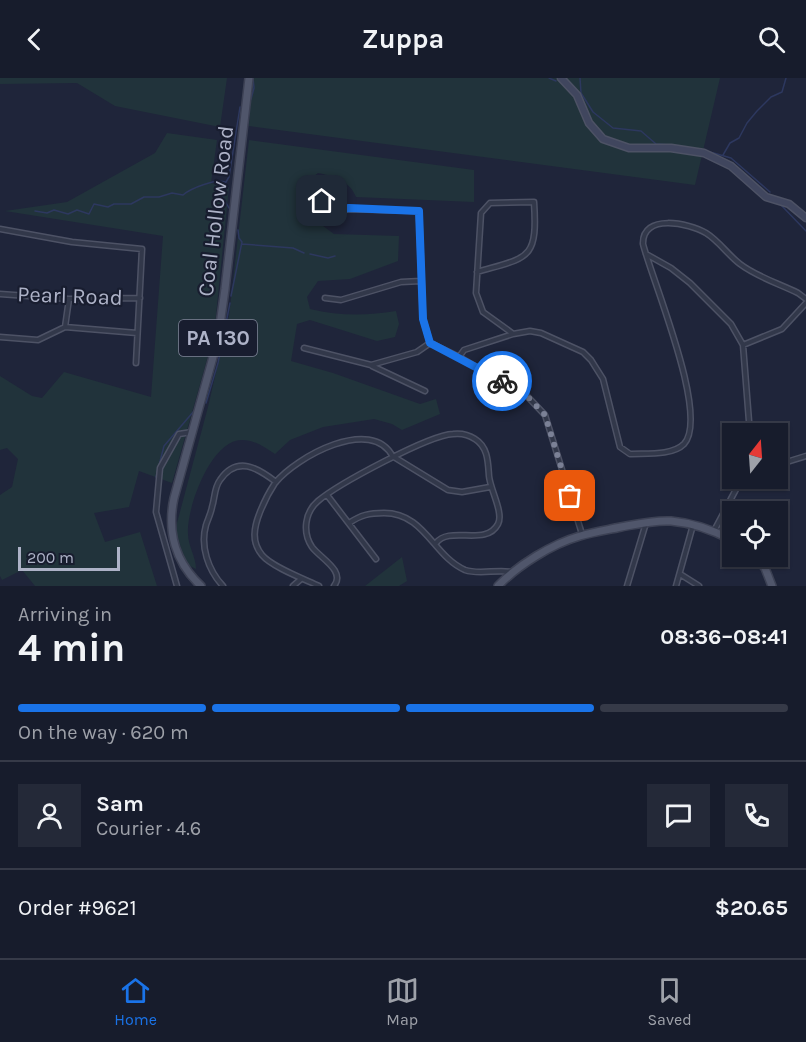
<!DOCTYPE html>
<meta charset="utf-8">
<style>
body{margin:0;font-family:Karla,sans-serif;background:#242938;color:#f1f3f6;height:100vh;display:flex;flex-direction:column;font-size:22px;white-space:nowrap}
*{box-sizing:border-box;margin:0}
p{font-size:20px;color:#9ea1a9}
.icon{flex:none;width:33px;height:33px;fill:none;stroke:currentColor;stroke-width:2;stroke-linecap:round;stroke-linejoin:round}
.map{position:relative;height:508px;overflow:hidden}
.panel{display:flex;flex-direction:column;background:#171c2c;flex:1}
.panel>*{flex:none}
.needle{width:39px;rotate:17deg}
.tools{position:absolute;left:722px;top:345px;display:grid;gap:12px}
.tools a{display:grid;place-items:center;width:66px;height:66px;border-radius:0px;background:#171c2c;box-shadow:0 2px 4px #0004,0 0 0 2px #363a48;font-size:30px}
.scale{position:absolute;left:18px;bottom:15px;width:102px;box-sizing:border-box;padding-left:6px;border:3px solid #adb2c7;border-top:0;font-size:16px;line-height:21px;white-space:nowrap;color:#adb2c7;-webkit-text-stroke:4px #181d2f;paint-order:stroke}
.pin{position:absolute;display:grid;place-items:center;width:51px;height:51px;color:#fff;margin:-26px;border-radius:12px;box-shadow:0 3px 9px #0006}
.courier{position:absolute;display:grid;place-items:center;width:60px;height:60px;margin:-30px;border:4px solid #1a73e8;border-radius:50%;background:#fff;color:#222;box-shadow:0 2px 8px #0007}
.headline em{font-style:normal;font-weight:700}
.headline div{display:flex;flex-direction:column-reverse}
.headline{display:flex;align-items:center;justify-content:space-between;height:102px;padding:0 18px}
h1{font-size:39px;font-weight:700;line-height:45px}
.bar{display:grid;grid-template-columns:repeat(4,1fr);gap:9px 6px;align-content:center;height:72px;padding:0 18px}
.bar i{height:8px;border-radius:4px;background:#363a48}
.bar .current{background:#1a73e8}
.bar p{grid-column:span 4}
.line{display:flex;align-items:center;gap:15px;padding:0 18px;border-top:2px solid #363a48}
.line div{flex:1}
.round{display:grid;place-items:center;flex:none;width:63px;height:63px;border-radius:0px;background:#242938}
header{display:flex;justify-content:space-between;align-items:center;height:78px;padding:0 18px;background:#171c2c;font-size:27px;font-weight:700}
.menu{display:flex;justify-content:space-around;align-items:center;height:84px;border-top:2px solid #363a48;background:#171c2c;font-size:16px;color:#9ea1a9}
.menu a{display:grid;justify-items:center;gap:3px}
.menu .current{color:#1a73e8}
.map>svg:first-child{display:block}
.green{fill:#21333b}
.lines{fill:none;stroke-linecap:round;stroke-linejoin:round}
.stream{stroke:#2d385f;stroke-width:1.5}
.street-casing{stroke:#4d5265;stroke-width:7}
.secondary-casing{stroke:#4d5265;stroke-width:9}
.primary-casing{stroke:#3c4154;stroke-width:10}
.street{stroke:#32384a;stroke-width:4}
.secondary{stroke:#40465e;stroke-width:6}
.primary{stroke:#50566b;stroke-width:7}
.done{stroke:#7b8196;stroke-width:6;stroke-dasharray:0 10.8}
.route{stroke:#1a73e8;stroke-width:8}
.labels{text-anchor:middle;dominant-baseline:central;stroke-width:4.5;stroke-linejoin:round;paint-order:stroke}
.shield{fill:#181d2f;stroke:#808599;stroke-width:1.5}
.shield-label{font-size:21px;font-weight:bold;fill:#adb2c7}
.street-label{font-size:22px;fill:#adb2c7;stroke:#181d2f}
</style>
<header><svg class="icon" aria-label="back" viewBox="0 0 24 24"><path d="M15 5l-7 7 7 7"/></svg>Zuppa<svg class="icon" aria-label="search" viewBox="0 0 24 24"><circle cx="10" cy="10" r="6"/><path d="M15 15l6 6"/></svg></header>
<div class="map">
<svg width="806" height="508" viewBox="0 0 806 508">
<rect width="100%" height="100%" fill="#1f253a"/>
<path class="green" d="M 0,0 L 227,0 L 220,49 L 115,28 L 77,5 L 0,6 Z
M 252,0 L 720,0 L 695,107 L 249,48 Z
M 167,55 L 217,62 L 211,105 L 229,109 L 214,257 L 172,405 L 139,393 L 129,429 L 94,435 L 105,464 L 140,454 L 157,508 L 35,508 L 22,492 L 2,502 L 0,498 L 0,417 L 12,409 L 18,381 L 7,370 L 0,372 L 0,298 L 32,318 L 42,320 L 64,294 L 151,319 L 163,158 L 5,133 L 67,124 L 155,75 Z
M 249,62 L 474,92 L 474,124 L 356,119 C 350,103 334,98 318,95 L 306,104 L 305,128 L 312,140 L 334,156 L 399,158 L 398,183 L 350,201 L 318,203 L 307,219 L 310,231 C 339,238 366,238 396,233 L 399,246 L 395,259 L 377,263 L 310,242 L 297,246 L 291,283 L 333,295 L 420,326 L 436,321 L 440,336 L 402,352 L 392,346 L 374,341 L 323,349 L 290,362 L 275,376 C 264,369 255,362 242,362 C 211,361 186,431 188,456 C 188,468 196,479 196,491 L 186,486 L 176,454 L 177,445 L 208,329 L 229,238 Z
M 402,479 L 407,503 L 399,508 L 365,508 Z"/>
<g class="lines">
<path class="stream" d="M 549,0 L 556,3
M 580,0 L 581,15 L 593,34 L 613,50 L 641,53 L 656,66 L 670,67
M 251,21 L 254,10 L 253,0
M 678,68 L 697,71
M 710,74 L 731,80 L 770,114
M 723,77 L 730,65 L 739,60 L 747,45 L 757,33 L 771,19 L 782,14 L 786,0
M 781,127 L 806,153
M 229,130 L 220,114 L 229,99 L 240,29
M 35,133 L 47,135 L 54,132 L 68,136 L 77,132 L 89,136 L 94,126 L 108,129 L 114,126 L 131,126 L 144,119 L 159,119 L 172,115 L 183,117 C 191,110 215,101 225,104
M 242,166 L 293,170 L 304,175
M 310,176 L 328,180 L 335,178
M 231,218 L 242,164 L 239,160 L 238,152
M 206,325 L 218,285 L 230,225
M 156,399 L 164,368 L 194,333"/>
<defs>
<path id="street" d="M 322,123 L 327,130 L 337,132 L 349,131 L 419,133 L 423,241 L 430,265 L 459,279 L 526,317 L 545,337 L 582,456
M 0,151 L 72,164 L 142,171 L 136,285
M 646,176 L 671,190 L 690,205 L 731,246 L 743,267 L 750,356
M 477,194 C 528,179 538,183 534,124 L 490,125 L 481,135 L 476,215 L 483,234 L 512,255
M 0,216 L 69,221 L 140,220
M 325,220 L 341,222 L 401,204 L 421,203
M 65,249 L 137,255
M 65,249 L 69,221
M 0,259 L 38,262 L 65,249
M 743,267 L 782,251 L 806,225
M 304,270 L 371,287 L 417,274 L 430,265
M 459,279 L 464,272 L 513,256 L 530,253 L 541,255 L 583,274 L 591,282 L 603,301 L 620,369 L 630,376 C 645,375 672,378 684,366 C 710,338 652,202 643,166 C 642,135 689,145 706,155 C 719,163 728,177 740,186 C 757,199 780,206 798,215 L 806,221
M 372,288 L 425,313
M 394,379 L 448,412 L 462,414 L 490,409
M 777,387 L 806,378
M 327,417 L 376,481
M 349,445 C 361,437 369,435 384,435 C 425,435 433,478 465,492 C 479,497 497,491 512,494
M 714,453 L 742,400
M 680,496 L 699,508
M 177,508 L 156,434 L 160,390 L 179,356 L 192,354
M 223,508 C 208,492 200,468 206,447 C 208,441 211,435 212,429 C 215,420 214,410 220,402 C 237,377 258,390 276,404
M 293,508 L 301,501
M 319,508 C 304,501 272,489 262,477 C 251,464 254,449 260,434 C 264,424 269,414 275,405 C 296,379 372,337 393,379
M 334,508 C 346,493 320,480 312,469 C 302,454 305,434 318,423 C 338,406 429,357 453,356 C 461,355 469,357 475,361 C 488,369 488,384 489,398 C 490,411 504,435 498,446 C 486,469 450,447 436,465
M 627,508 L 646,445
M 676,508 L 693,447"/>
<path id="secondary" d="M 561,0 L 577,17 L 589,45 L 603,61 L 629,70 L 671,70 L 704,75 L 731,88 L 766,119 L 789,126 L 806,140"/>
<path id="primary" d="M 755,478 L 765,490 L 772,508
M 201,508 C 175,484 167,453 174,420 L 218,261 L 225,211 L 249,0
M 498,508 C 518,487 552,466 580,458 C 593,454 607,452 621,449 C 637,446 654,442 671,443 C 693,445 713,452 732,462"/>
</defs>
<use href="#street" class="street-casing"/>
<use href="#secondary" class="secondary-casing"/>
<use href="#primary" class="primary-casing"/>
<use href="#street" class="street"/>
<use href="#secondary" class="secondary"/>
<use href="#primary" class="primary"/>
</g>
<g class="lines">
<path class="done" d="M 502,303 L 526,317 L 545,337 L 570,418"/>
<path class="route" d="M 322,123 L 327,130 L 337,132 L 349,130 L 419,133 L 423,241 L 430,265 L 502,303"/>
</g>
<g class="labels">
<rect class="shield" x="179" y="242" width="78" height="36" rx="4.5"/>
<g class="shield-label">
<text x="218" y="260">PA 130</text>
</g>
<g class="street-label">
<text transform="translate(216 133) rotate(-83)">Coal Hollow Road</text>
<text transform="translate(70 218) rotate(2)">Pearl Road</text>
</g>
</g>
</svg>
<div class="tools">
<a><svg class="needle" viewBox="-14 -14 28 28"><path d="M0-13l5 13h-10z" fill="#e53935"/><path d="M0 13l5-13h-10z" fill="#9ea1a9"/></svg></a>
<a><svg class="icon" aria-label="locate" viewBox="0 0 24 24"><circle cx="12" cy="12" r="6"/><path d="M12 2v4M12 18v4M2 12h4M18 12h4"/></svg></a>
</div>
<div class="scale">200 m</div>
<div class="pin" style="left:570px;top:418px;background:#ea580c"><svg class="icon" aria-label="bag" viewBox="0 0 24 24"><path d="M5 8h14l-1 12H6zM9 8a3 3 0 0 1 6 0"/></svg></div>
<div class="pin" style="left:322px;top:123px;background:#1f2937"><svg class="icon" aria-label="home" viewBox="0 0 24 24"><path d="M3 11l9-7 9 7M6 9v11h12V9"/></svg></div>
<div class="courier" style="left:502px;top:303px"><svg class="icon" aria-label="bike" viewBox="0 0 24 24"><circle cx="6" cy="16" r="4"/><circle cx="18" cy="16" r="4"/><path d="M6 16l4-8h5l3 8M10 8l3 8H6M13 5h3"/></svg></div>
</div>
<section class="panel">
<div class="headline"><div><h1>4 min</h1><p>Arriving in</p></div><em>08:36–08:41</em></div>
<div class="bar"><i class="current"></i><i class="current"></i><i class="current"></i><i></i><p>On the way · 620 m</p></div>
<div class="line" style="height:108px"><a class="round"><svg class="icon" aria-label="person" viewBox="0 0 24 24"><circle cx="12" cy="8" r="4"/><path d="M4 21q1-7 8-7t8 7"/></svg></a><div><b>Sam</b><p>Courier · 4.6</p></div><a class="round"><svg class="icon" aria-label="chat" viewBox="0 0 24 24"><path d="M4 5h16v11H9l-5 4z"/></svg></a><a class="round"><svg class="icon" aria-label="phone" viewBox="0 0 24 24"><path d="M5 4h4l2 5-3 2q2 4 5 5l2-3 5 2v4C11 20 4 13 5 4z"/></svg></a></div>
<div class="line" style="height:78px"><div>Order #9621</div><b>$20.65</b></div>
</section>
<nav class="menu">
<a class="current"><svg class="icon" aria-label="home" viewBox="0 0 24 24"><path d="M3 11l9-7 9 7M6 9v11h12V9"/></svg>Home</a>
<a><svg class="icon" aria-label="map" viewBox="0 0 24 24"><path d="M3 6l6-2 6 2 6-2v14l-6 2-6-2-6 2zM9 4v14M15 6v14"/></svg>Map</a>
<a><svg class="icon" aria-label="saved" viewBox="0 0 24 24"><path d="M7 4h10v16l-5-4-5 4z"/></svg>Saved</a>
</nav>
